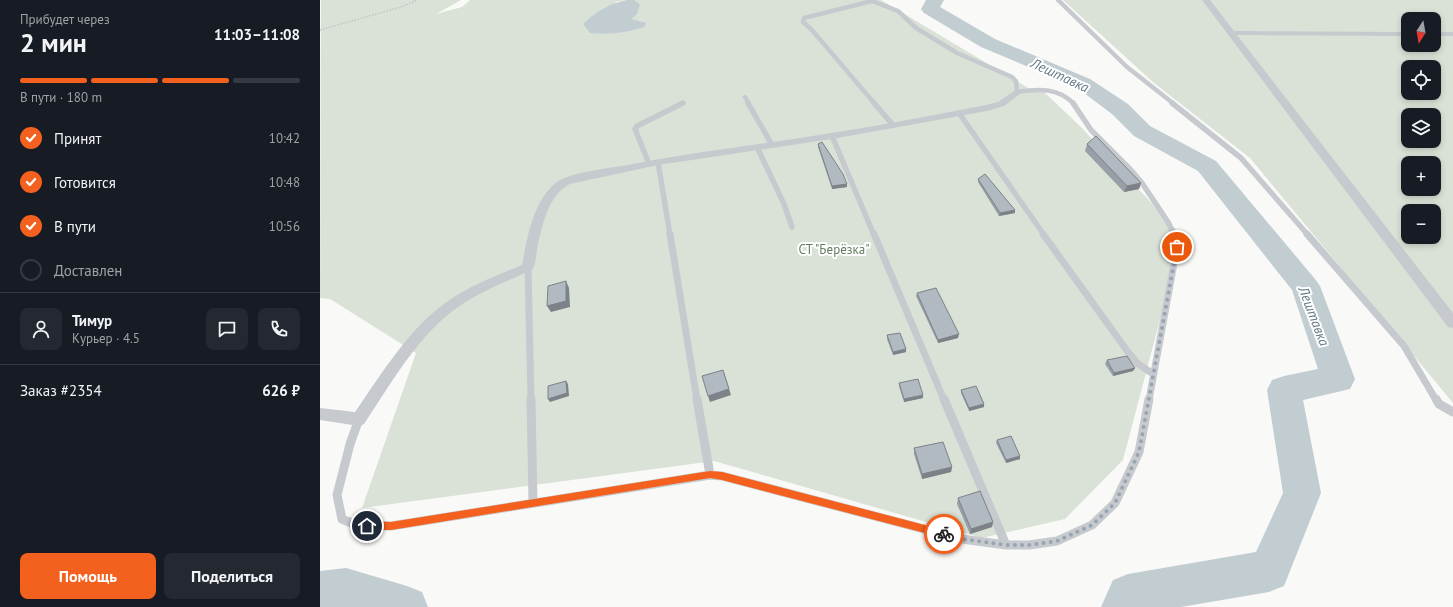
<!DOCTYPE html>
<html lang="ru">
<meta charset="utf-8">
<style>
body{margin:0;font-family:"PT Sans",sans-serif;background:#242831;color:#f1f3f6;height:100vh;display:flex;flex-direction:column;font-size:15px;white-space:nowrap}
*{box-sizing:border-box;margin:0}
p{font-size:13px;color:#9ea1a6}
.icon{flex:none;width:22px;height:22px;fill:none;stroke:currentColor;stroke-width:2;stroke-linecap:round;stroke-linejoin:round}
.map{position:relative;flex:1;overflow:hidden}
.drawer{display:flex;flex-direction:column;background:#171b24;width:320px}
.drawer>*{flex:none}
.needle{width:26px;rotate:191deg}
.tools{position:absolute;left:1081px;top:12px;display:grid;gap:8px}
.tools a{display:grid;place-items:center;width:40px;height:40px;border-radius:8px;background:#171b24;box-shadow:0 2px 6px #0003;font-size:20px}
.pin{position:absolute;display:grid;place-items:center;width:34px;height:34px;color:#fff;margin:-17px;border:2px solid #fff;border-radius:50%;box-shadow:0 1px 4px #0007}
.courier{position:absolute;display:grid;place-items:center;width:40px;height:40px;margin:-20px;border:3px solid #f4601d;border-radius:50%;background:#fff;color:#222;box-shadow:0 1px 5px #0007}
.summary em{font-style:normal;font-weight:700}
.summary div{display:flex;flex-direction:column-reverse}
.summary{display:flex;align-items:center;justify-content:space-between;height:68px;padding:0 20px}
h1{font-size:26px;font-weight:700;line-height:30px}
.bar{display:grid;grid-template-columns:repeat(4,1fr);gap:6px 4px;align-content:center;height:48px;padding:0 20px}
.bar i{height:5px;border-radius:3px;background:#363941}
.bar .on{background:#f4601d}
.bar p{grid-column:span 4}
.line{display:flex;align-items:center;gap:10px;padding:0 20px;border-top:1px solid #363941}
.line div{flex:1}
.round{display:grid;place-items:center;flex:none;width:42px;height:42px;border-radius:8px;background:#242831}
ol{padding:0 20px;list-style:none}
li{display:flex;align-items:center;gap:12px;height:44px}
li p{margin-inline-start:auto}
li .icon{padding:4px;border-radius:50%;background:#f4601d;color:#fff;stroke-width:4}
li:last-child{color:#9ea1a6}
li i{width:22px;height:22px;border:2px solid #363941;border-radius:50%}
.action{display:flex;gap:8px;margin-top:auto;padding:8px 20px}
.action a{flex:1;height:46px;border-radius:8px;background:#f4601d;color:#fff;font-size:16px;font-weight:700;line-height:46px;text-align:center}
.action a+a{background:#242831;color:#f1f3f6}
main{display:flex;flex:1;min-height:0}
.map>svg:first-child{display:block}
.green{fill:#dae2d7;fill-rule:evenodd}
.water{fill:#c2cdd2}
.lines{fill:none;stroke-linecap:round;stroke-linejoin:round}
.river{fill:#c2cdd2;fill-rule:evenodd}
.path{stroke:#c2c4c7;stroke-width:1.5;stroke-dasharray:1.5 1.5;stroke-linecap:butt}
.service-far3{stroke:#c6cacf;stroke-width:4.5}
.service-far2{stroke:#c6cacf;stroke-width:5.5}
.service-far1{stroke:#c6cacf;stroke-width:7}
.service{stroke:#c6cacf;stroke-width:9}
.minor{fill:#c6cacf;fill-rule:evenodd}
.wall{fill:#989fa6}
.shaded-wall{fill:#7c8287}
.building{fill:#b1b9c1;stroke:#7c8287}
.route{fill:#f4601d}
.done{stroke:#99a4b1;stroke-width:4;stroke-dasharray:0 7.2}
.labels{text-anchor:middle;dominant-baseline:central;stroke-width:4;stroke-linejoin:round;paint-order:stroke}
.park-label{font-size:13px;fill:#647b61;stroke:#fff}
.water-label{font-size:14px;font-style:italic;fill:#627986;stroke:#fff}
</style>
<main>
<section class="drawer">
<div class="summary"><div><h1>2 мин</h1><p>Прибудет через</p></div><em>11:03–11:08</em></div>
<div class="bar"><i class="on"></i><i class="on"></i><i class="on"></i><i></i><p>В пути · 180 m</p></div>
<ol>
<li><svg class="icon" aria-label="check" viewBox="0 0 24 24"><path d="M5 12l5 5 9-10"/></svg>Принят<p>10:42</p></li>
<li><svg class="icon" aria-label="check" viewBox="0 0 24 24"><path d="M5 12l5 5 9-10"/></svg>Готовится<p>10:48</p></li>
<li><svg class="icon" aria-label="check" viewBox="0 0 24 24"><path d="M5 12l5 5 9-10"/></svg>В пути<p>10:56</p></li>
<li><i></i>Доставлен</li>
</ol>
<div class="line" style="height:72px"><a class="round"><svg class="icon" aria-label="person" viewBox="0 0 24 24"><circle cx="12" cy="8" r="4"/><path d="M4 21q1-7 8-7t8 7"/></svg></a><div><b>Тимур</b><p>Курьер · 4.5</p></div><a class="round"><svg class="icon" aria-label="chat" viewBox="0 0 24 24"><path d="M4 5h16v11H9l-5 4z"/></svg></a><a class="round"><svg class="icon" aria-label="phone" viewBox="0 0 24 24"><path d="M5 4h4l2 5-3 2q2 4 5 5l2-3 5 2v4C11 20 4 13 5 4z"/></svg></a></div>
<div class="line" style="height:52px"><div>Заказ #2354</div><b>626 ₽</b></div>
<div class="action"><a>Помощь</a><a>Поделиться</a></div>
</section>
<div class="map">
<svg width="1133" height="607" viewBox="0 0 1133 607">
<rect width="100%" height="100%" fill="#f9f9f7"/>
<path class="green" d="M 1,0 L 141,0 L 116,14 L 142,7 L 150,0 L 307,0 L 295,2 L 311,19 L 320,4 L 314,0 L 561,0 L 710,89 L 724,92 L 761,127 L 862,236 L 803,460 L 745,519 L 662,538 L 394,461 L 42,508 L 96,353 L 10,299 L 0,298 Z
M 743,0 L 1133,0 L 1133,403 L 930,158 L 834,83 ZM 1088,19 L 1114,19 L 1114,45 L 1088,45 ZM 1088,67 L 1114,67 L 1114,93 L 1088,93 ZM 1088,115 L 1114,115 L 1114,141 L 1088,141 ZM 1088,163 L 1114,163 L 1114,189 L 1088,189 ZM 1088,211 L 1114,211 L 1114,237 L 1088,237 Z"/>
<path class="water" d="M 307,0 L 314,0 L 320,4 L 317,14 L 311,19 L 326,23 L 324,27 C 306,33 289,35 270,33 L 263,24 C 277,11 288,4 307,0 Z"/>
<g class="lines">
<path class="river" d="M 606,0 L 624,0 L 620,7 L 675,39 L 770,79 L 808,104 L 830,126 L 896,161 L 995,279 L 1000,286 L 1035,379 L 1030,389 L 983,400 L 1001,493 L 964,586 L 949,592 L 861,607 L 781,607 L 793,580 L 808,574 L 936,552 L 963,493 L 947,390 L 952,380 L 964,376 L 998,369 L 972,290 L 878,171 L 814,136 L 792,114 L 756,87 L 661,47 L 604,13 L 601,9 Z
M 26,568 L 87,586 L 102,592 L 108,607 L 0,607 L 0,571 Z"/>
<path class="path" d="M 0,30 L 81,7 L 98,0"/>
<path class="service-far3" d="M 738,0 L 807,67 L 854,104
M 425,97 L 429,104
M 361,104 L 363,103
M 555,104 L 491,29 L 483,22 L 484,18 L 552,1 L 578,11 L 596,28 L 637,53 L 692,77 L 696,81 L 697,92 C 718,89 738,87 754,104"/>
<path class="service-far2" d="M 428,103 L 452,145
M 554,103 L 573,125
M 753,103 L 771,130 L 810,169 L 822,183 L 848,222 L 854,235
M 852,103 L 921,158 L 988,235
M 639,113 L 724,235
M 512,136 L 554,235
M 437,147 L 464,204 L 472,227
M 338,162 L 350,235
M 329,164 L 315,129 L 317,126 L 363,103"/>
<path class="service-far1" d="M 350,234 L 377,400
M 554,234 L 624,400
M 723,234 L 808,352 L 817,363 L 833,374
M 987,234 L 1084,346 L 1116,400
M 208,267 L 211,400
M 829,400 L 857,247 L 854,234"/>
<path class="service" d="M 211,399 L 213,503
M 377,399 L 390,475
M 624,399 L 686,545
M 1116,399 L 1119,404 L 1133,412
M 39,419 L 30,444 L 17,495 L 22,519 L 36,525 L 71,526 L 390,475 L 402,476 L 642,539 L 686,545 L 709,545 L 737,541 L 772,525 L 795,503 L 819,452 L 829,399"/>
<path class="minor" d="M 882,0 L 890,0 L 914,31 L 1088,32 L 1088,36 L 917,35 L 1133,313 L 1133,328 L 1128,327 Z
M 1114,32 L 1133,32 L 1133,36 L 1114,36 Z
M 697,89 L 700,90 L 702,92 L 700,94 L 684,106 L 667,111 L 512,139 L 338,165 L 250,184 C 228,195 222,226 217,249 C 216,256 216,264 212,270 C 188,281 163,290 141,305 C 99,333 72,382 44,424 L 39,426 L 0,420 L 0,408 L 35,412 C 63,372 90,326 131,299 C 153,284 178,275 202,265 C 207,238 213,200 237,182 C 253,171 293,168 313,164 C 378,151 445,144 511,133 C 563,125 614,115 666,105 L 678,102 Z"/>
</g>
<path class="wall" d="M 498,144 L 527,187 L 512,189 L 498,147 Z
M 767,144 L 821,183 L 819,189 L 804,192 L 765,151 Z
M 658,179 L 695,210 L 695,213 L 679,216 L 658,182 Z
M 597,293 L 638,338 L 618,343 L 596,296 Z
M 567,335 L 586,352 L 573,355 L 567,339 Z
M 787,360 L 815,368 L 813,371 L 793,376 L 785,364 Z
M 579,383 L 603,395 L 603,398 L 584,402 L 579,386 Z
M 641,390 L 664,404 L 664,407 L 649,411 L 641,393 Z
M 677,440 L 700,456 L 700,459 L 686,463 L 676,443 Z
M 594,448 L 632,467 L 631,472 L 602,479 L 594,454 Z
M 638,498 L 673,522 L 672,527 L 650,534 L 637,504 Z"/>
<path class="shaded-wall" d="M 821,183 L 819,189 L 804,192 L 807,186 Z
M 527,184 L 527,187 L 512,189 L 512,186 Z
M 695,210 L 695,213 L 679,216 L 680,213 Z
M 246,281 L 249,288 L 250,307 L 231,312 L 227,306 Z
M 639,334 L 638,338 L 618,343 L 618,340 Z
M 586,349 L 586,352 L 573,355 L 573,352 Z
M 815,368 L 813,371 L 793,376 L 794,373 Z
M 403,370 L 411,395 L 390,402 L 388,396 Z
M 246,381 L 248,384 L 249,396 L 230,402 L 228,399 Z
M 603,395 L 603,398 L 584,402 L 584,399 Z
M 664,404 L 664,407 L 649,411 L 649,408 Z
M 700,456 L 700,459 L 686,463 L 686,460 Z
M 632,467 L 631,472 L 602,479 L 602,474 Z
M 673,522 L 672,527 L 650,534 L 651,529 Z"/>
<path class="building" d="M 776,136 L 821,183 L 807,186 L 767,144 Z
M 502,142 L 523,174 L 527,184 L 512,186 L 498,144 Z
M 665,174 L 695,210 L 680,213 L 658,179 Z
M 246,281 L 246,301 L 227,306 L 228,286 Z
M 616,288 L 639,334 L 618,340 L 597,293 Z
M 580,333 L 586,349 L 573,352 L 567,335 Z
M 807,356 L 815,368 L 794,373 L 787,360 Z
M 403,370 L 409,389 L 388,396 L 382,376 Z
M 598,379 L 603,395 L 584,399 L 579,383 Z
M 246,381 L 247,393 L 228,399 L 228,386 Z
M 656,386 L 664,404 L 649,408 L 641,390 Z
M 691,436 L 700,456 L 686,460 L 677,440 Z
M 623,442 L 632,467 L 602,474 L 594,448 Z
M 660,491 L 673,522 L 651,529 L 638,498 Z"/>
<path class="route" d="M 390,471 L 402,472 L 624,530 L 627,531 L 628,534 L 627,537 L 624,538 L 402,480 L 390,478 L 71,530 L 47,530 L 44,529 L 43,526 L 44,523 L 47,521 L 71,522 Z"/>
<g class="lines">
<path class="done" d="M 624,534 L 642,539 L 686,545 L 709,545 L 737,541 L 772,525 L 795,503 L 819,452 L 857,247"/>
</g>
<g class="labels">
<g class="park-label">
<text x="514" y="249">СТ "Берёзка"</text>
</g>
<g class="water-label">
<text transform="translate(740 75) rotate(25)">Лештавка</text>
<text transform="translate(994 316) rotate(69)">Лештавка</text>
</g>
</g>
</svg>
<div class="tools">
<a><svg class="needle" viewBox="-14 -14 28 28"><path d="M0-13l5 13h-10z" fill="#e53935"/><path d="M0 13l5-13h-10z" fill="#9ea1a6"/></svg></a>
<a><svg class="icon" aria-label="locate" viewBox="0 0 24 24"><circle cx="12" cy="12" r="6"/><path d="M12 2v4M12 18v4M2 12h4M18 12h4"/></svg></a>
<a><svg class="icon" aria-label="layers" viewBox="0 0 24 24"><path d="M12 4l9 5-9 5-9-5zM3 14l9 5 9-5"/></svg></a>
<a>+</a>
<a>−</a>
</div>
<div class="pin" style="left:857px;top:247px;background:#ea580c"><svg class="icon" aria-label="bag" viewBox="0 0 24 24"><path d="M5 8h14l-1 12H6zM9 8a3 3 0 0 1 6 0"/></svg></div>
<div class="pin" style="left:47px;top:526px;background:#1f2937"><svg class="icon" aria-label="home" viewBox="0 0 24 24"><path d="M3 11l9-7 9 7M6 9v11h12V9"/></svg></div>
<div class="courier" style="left:624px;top:534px"><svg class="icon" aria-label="bike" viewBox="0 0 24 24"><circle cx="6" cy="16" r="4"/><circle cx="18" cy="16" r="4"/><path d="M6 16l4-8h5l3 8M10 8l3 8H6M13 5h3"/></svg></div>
</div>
</main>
